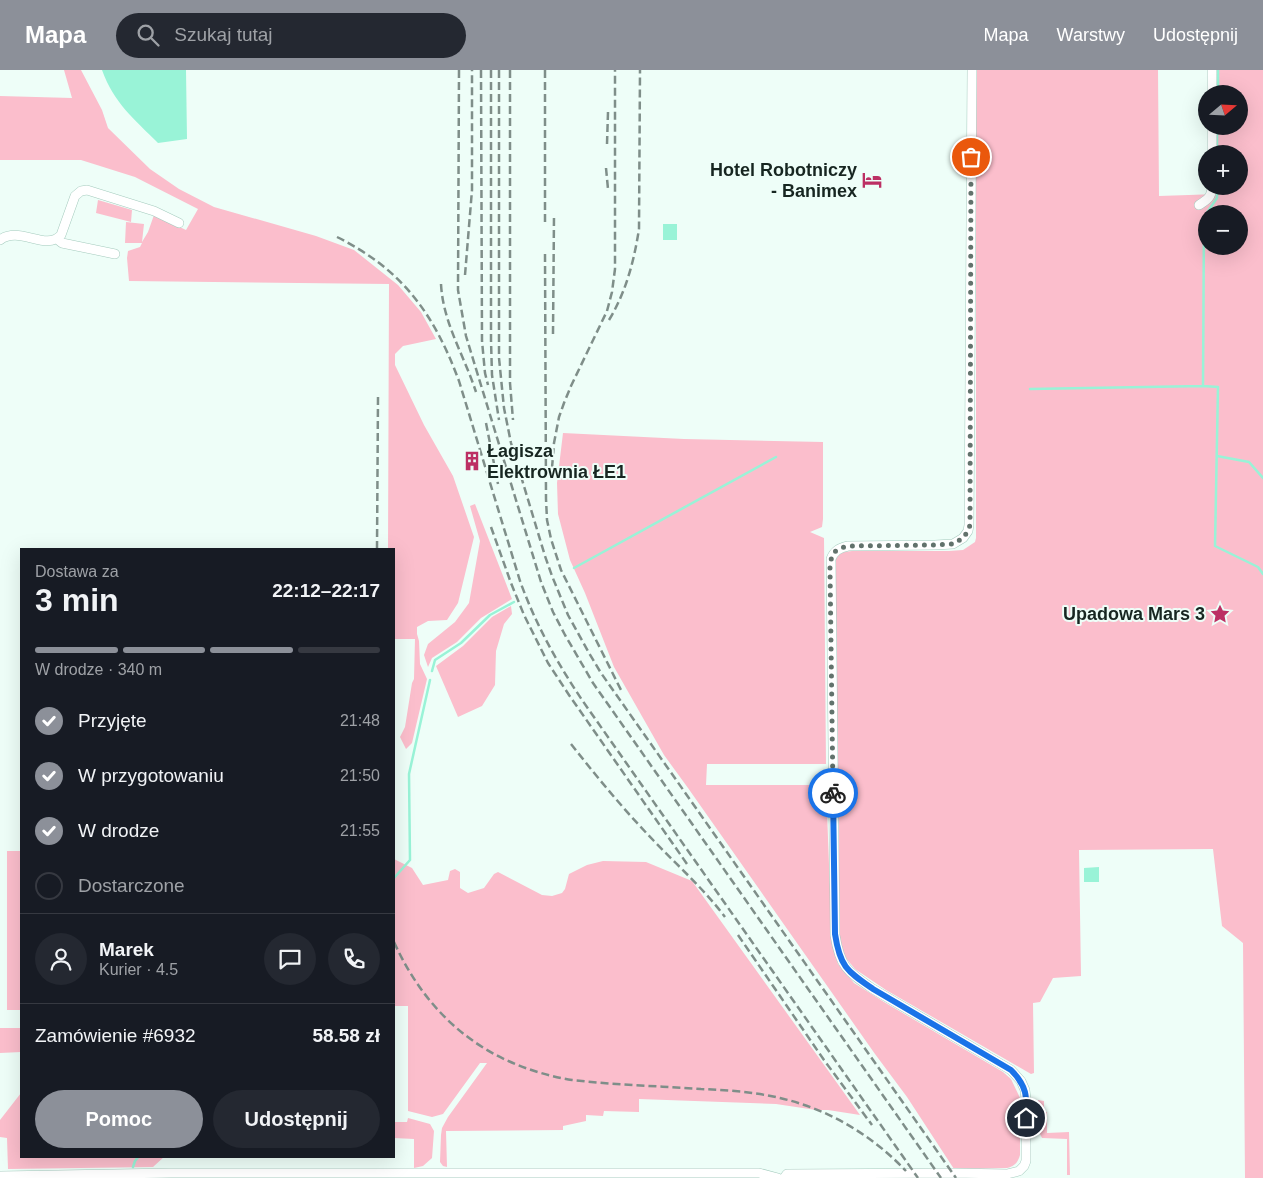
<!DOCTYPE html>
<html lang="pl">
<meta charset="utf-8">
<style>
body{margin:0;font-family:Helvetica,sans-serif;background:#242831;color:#f1f3f6;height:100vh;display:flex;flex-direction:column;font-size:19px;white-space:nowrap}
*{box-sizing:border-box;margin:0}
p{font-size:16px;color:#9ea1a6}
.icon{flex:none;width:28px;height:28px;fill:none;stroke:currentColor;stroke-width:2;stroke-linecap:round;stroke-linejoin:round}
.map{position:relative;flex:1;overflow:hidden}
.drawer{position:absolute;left:20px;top:478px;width:375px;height:610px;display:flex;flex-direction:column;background:#171b24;border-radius:0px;box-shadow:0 5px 20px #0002}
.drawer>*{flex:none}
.needle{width:32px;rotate:71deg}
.buttons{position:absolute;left:1198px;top:15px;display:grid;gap:10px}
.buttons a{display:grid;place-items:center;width:50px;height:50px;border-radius:50%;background:#171b24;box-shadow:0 5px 20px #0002;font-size:25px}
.pin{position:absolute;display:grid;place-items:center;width:42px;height:42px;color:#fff;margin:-21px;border:2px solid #fff;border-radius:50%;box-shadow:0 1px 5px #0007}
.courier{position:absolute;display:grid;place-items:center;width:50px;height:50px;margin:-25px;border:4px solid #1a73e8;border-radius:50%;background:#fff;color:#222;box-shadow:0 1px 6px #0007}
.overview em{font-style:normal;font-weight:800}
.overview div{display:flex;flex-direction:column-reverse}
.overview{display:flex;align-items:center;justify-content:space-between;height:85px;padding:0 15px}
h1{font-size:32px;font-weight:800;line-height:38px}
.bar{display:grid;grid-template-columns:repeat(4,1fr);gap:8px 5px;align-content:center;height:60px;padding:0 15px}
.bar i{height:6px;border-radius:4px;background:#363941}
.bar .active{background:#8c9099}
.bar p{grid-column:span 4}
.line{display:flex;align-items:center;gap:12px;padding:0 15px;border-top:1px solid #363941}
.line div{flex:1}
.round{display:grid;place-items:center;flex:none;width:52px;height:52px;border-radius:26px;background:#242831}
ol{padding:0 15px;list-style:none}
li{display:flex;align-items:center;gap:15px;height:55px}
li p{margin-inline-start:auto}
li .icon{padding:5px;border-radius:50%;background:#8c9099;color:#fff;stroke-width:4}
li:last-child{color:#9ea1a6}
li i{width:28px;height:28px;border:2px solid #363941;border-radius:50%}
.button{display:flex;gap:10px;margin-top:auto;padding:10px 15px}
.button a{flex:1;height:58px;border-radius:30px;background:#8c9099;color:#fff;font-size:20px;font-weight:800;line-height:58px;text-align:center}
.button a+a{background:#242831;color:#f1f3f6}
header{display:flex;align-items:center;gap:30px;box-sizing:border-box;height:70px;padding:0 25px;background:#8c9099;color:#fff}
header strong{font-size:24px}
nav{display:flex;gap:28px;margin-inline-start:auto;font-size:18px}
.search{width:350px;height:45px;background:#242831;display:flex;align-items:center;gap:12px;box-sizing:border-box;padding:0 18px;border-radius:28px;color:#9ea1a6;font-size:19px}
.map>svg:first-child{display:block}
.green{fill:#fbbecc;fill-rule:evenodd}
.water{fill:#99f3d7}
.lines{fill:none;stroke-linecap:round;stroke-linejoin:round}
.stream{stroke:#99f3d7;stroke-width:2.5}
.minor-casing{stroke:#a5cbbe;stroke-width:10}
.minor{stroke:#fff;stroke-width:9}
.rail{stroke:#7f8e89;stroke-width:2.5;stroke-dasharray:8 4;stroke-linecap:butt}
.done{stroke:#62726c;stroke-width:5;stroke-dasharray:0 9}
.route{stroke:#1a73e8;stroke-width:6}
.labels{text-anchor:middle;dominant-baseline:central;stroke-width:4;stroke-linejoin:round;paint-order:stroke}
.poi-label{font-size:18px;font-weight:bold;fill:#172621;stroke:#eefef8;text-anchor:end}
</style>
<header>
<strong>Mapa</strong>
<div class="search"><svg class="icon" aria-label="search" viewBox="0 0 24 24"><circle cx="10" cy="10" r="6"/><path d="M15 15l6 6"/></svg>Szukaj tutaj</div>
<nav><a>Mapa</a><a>Warstwy</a><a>Udostępnij</a></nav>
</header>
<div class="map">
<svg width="1263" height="1108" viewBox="0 0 1263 1108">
<rect width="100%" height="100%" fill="#eefef8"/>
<path class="green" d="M 64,0 L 81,0 L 102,40 L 108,58 L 150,99 L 179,119 L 214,137 L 316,166 L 354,180 L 398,215 L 421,242 L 436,269 L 403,276 L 395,284 L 395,295 L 424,355 L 453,406 L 474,467 L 458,533 L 447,550 L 428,551 L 417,557 L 417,564 L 419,571 L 420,594 L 427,609 L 412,673 L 406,679 L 400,667 L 405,657 L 412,613 L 414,609 L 415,569 L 394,569 L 394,479 L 388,479 L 389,214 L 129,211 L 127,188 L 128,181 L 140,177 L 142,173 L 125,173 L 126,152 L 144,154 L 142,172 L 148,162 L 154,145 L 186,160 L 198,139 L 135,107 L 81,90 L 0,90 L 0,26 L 72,28 Z
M 976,0 L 1158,0 L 1159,126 L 1218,124 L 1218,116 L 1239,116 L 1239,84 L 1218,84 L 1217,56 L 1239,56 L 1239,24 L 1217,24 L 1217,0 L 1263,0 L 1263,1108 L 1245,1108 L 1243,873 L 1222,856 L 1213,779 L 1079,780 L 1081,906 L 1053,908 L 1040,932 L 1033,933 L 1034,1003 L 1031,1004 L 886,920 L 855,899 L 845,887 L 840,871 L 834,493 C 839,483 841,482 852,481 L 949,481 L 963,480 L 975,472 L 976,468 ZM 1206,144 L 1239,144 L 1239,176 L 1206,176 Z
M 98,130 L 132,140 L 131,152 L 96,143 Z
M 563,363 L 684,369 L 823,372 L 823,449 L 822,457 L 810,462 L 824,468 L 826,694 L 707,694 L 706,715 L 826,715 L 832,874 L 838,894 L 854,913 L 884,932 L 1003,1002 L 1011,1009 L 1020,1028 L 1020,1085 C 1018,1092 1015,1096 1007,1098 L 954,1099 L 907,1027 L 875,984 L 688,718 L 664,685 L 614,597 L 585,523 L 570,490 L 558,444 L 557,413 Z
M 475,434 L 512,529 L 481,548 L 457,572 L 432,588 L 428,597 L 424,585 L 428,574 L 455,552 L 469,533 L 480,471 L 470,436 Z
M 511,536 L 512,544 L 504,554 L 496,581 L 495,615 L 482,636 L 458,647 L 436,596 L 463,576 L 492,547 Z
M 7,781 L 21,781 L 21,940 L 7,940 Z
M 394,789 L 412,798 L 423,815 L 448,810 L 450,801 L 455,799 L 460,802 L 460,818 L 468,823 L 484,818 L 494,804 L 498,802 L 542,825 L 552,826 L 562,823 L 565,819 L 569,804 L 587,795 L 603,791 L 646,792 L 692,811 L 860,1045 L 828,1040 L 816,1040 L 776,1034 L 639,1029 L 639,1042 L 604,1041 L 603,1046 L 586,1045 L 586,1051 L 563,1056 L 563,1060 L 446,1061 L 447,1097 L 443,1096 L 440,1092 L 441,1065 L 442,1058 L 448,1047 L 487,993 L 480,993 L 443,1044 L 432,1047 L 408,1041 L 408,936 L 394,936 Z
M 0,958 L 21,958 L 21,982 L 0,983 Z
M 21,1023 L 21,1086 L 165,1086 L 153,1097 L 8,1099 L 7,1068 L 0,1067 L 0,1050 Z
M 1038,1030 L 1044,1031 L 1044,1042 L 1047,1042 L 1047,1063 L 1069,1062 L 1070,1105 L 1067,1105 L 1067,1069 L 1042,1068 L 1038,1060 Z
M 408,1048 L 430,1054 L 434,1061 L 432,1088 L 423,1096 L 414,1098 L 414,1069 L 394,1068 L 394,1052 L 407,1052 Z"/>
<path class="water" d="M 102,0 L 186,0 L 187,69 L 158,73 C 134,49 114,33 102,0 Z
M 663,154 L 677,154 L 677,170 L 663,170 Z
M 1099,797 L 1099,812 L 1084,812 L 1084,798 Z"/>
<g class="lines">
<path class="stream" d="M 1218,24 L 1218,0
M 1217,84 L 1217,56
M 1203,315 L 1204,147 L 1217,128 L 1217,116
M 1030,319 L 1203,316 L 1218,317 L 1215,476 L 1258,497 L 1263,504
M 1217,386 L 1249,392 L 1263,408
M 574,498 L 776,387
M 432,601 L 435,590 L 461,573 L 490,545 L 514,532
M 394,808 L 410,790 L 409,704 L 430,610
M 133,1097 L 135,1091 L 139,1086"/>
<defs>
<path id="minor" d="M 1212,0 L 1212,24
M 1212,56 L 1212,84
M 1199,135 C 1207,130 1212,127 1212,116
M 57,169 L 62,173 L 115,184
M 0,170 C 19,155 46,182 61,165 L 75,126 L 81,121 L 87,120 L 154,141 L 179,153
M 0,1106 L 171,1103 L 759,1103 L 778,1108
M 784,1108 L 787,1104 L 953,1103 L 1007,1104 L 1019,1101 L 1024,1096 L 1026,1091 L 1026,1029 L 1025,1020 L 1021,1011 L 1011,1000 L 873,919 C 847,901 840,897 835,865 L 831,489 C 834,481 839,478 848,476 L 935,475 L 953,474 L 963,468 L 968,461 L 969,455 L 972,0"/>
</defs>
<use href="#minor" class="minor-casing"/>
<use href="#minor" class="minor"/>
<path class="rail" d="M 459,0 L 458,220 L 466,266 L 541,512 L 553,542 L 565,565 L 593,613 L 941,1108
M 481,0 L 482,271 L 485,303 L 488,315
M 491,0 L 491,270 L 492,305 L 499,350
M 499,0 L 499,288 L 504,338 L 511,373 L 545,486 L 552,506 L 568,545 L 589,583 L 601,603 L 956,1108
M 510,0 L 510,313 L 513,350
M 545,0 L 545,156
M 607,74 L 608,42
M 606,98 L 608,119
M 337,167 C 403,200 434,244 459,311 L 520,511 C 537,558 561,600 589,640 L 918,1108
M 545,184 L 546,429 L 547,450 L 551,469 L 561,500 L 622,622
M 465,205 L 472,120 L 472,0
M 441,214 C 443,253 464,285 476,322
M 609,250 C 626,222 634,191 639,159 L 640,0
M 553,264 L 554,146
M 486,353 L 498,414
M 552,398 L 554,373 L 559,347 L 564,333 L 571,316 L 607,241 L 612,222 L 615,199 L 615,0
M 491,457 L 511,513 L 524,545 L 548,593 L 569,625 L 687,794
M 377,479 L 378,327
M 571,674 C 597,707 624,740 654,771 C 678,796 704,819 725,847
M 738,865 L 824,990 L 872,1055
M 394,872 C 429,949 488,996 572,1010 C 615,1015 658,1016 701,1019 C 727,1020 754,1022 780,1028 C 828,1039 872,1065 906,1101"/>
</g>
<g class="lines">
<path class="done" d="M 833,723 L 830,498 C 831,484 834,479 848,476 L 935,475 L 953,474 L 963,468 L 968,461 L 970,455 L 971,87"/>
<path class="route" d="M 833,723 L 835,864 C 840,897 847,901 873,919 L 1011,1000 C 1027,1016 1027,1026 1026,1048"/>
</g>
<defs>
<symbol id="hotel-bare" viewBox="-9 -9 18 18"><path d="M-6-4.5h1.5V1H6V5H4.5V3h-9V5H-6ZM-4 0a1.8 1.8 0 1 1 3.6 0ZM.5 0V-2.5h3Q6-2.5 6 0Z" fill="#bc3064" stroke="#eefef8" stroke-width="2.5" paint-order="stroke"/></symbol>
<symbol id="building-bare" viewBox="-9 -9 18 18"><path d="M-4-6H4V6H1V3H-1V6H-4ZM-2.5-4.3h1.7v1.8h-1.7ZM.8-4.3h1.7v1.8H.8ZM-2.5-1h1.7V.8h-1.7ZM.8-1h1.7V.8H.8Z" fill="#bc3064" stroke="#eefef8" stroke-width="2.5" paint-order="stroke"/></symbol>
<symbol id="sight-bare" viewBox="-9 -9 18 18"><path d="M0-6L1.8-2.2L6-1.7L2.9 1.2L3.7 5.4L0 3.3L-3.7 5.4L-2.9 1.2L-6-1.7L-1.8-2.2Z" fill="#bc3064" stroke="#eefef8" stroke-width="2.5" paint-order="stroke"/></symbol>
</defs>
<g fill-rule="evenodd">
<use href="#hotel-bare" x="858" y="96" width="28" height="28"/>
<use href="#building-bare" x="458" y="377" width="28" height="28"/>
<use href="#sight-bare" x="1206" y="530" width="28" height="28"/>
</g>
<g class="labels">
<g class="poi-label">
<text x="857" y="100">Hotel Robotniczy<tspan x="857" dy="21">- Banimex</tspan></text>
<text x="487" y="381" text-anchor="start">Łagisza<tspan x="487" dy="21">Elektrownia ŁE1</tspan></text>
<text x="1205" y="544">Upadowa Mars 3</text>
</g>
</g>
</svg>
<div class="buttons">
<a><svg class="needle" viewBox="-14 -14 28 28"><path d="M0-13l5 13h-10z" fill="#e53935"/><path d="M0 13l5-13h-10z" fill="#9ea1a6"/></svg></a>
<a>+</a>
<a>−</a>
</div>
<div class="pin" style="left:971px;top:87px;background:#ea580c"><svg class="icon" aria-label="bag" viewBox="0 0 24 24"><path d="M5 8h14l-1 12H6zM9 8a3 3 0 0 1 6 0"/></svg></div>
<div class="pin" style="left:1026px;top:1048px;background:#1f2937"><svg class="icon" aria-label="home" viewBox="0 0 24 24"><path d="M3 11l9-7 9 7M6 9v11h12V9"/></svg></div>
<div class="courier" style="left:833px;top:723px"><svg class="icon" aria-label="bike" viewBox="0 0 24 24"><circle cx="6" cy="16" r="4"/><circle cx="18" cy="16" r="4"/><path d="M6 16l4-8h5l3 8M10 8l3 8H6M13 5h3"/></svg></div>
<section class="drawer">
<div class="overview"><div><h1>3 min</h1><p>Dostawa za</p></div><em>22:12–22:17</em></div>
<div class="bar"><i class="active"></i><i class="active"></i><i class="active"></i><i></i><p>W drodze · 340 m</p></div>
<ol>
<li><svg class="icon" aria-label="check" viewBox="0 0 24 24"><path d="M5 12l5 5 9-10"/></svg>Przyjęte<p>21:48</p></li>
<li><svg class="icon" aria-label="check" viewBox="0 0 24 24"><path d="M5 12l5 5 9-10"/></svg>W przygotowaniu<p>21:50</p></li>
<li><svg class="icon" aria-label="check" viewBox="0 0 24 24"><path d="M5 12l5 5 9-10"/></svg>W drodze<p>21:55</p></li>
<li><i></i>Dostarczone</li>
</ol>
<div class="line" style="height:90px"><a class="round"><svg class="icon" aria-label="person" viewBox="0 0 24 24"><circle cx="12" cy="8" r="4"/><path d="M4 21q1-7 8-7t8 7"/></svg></a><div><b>Marek</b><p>Kurier · 4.5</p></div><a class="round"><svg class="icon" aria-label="chat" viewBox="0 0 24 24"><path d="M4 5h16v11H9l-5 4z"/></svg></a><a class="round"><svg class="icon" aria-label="phone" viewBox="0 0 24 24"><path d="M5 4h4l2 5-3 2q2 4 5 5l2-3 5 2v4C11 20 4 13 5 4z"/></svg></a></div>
<div class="line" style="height:65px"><div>Zamówienie #6932</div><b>58.58 zł</b></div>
<div class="button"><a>Pomoc</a><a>Udostępnij</a></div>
</section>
</div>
